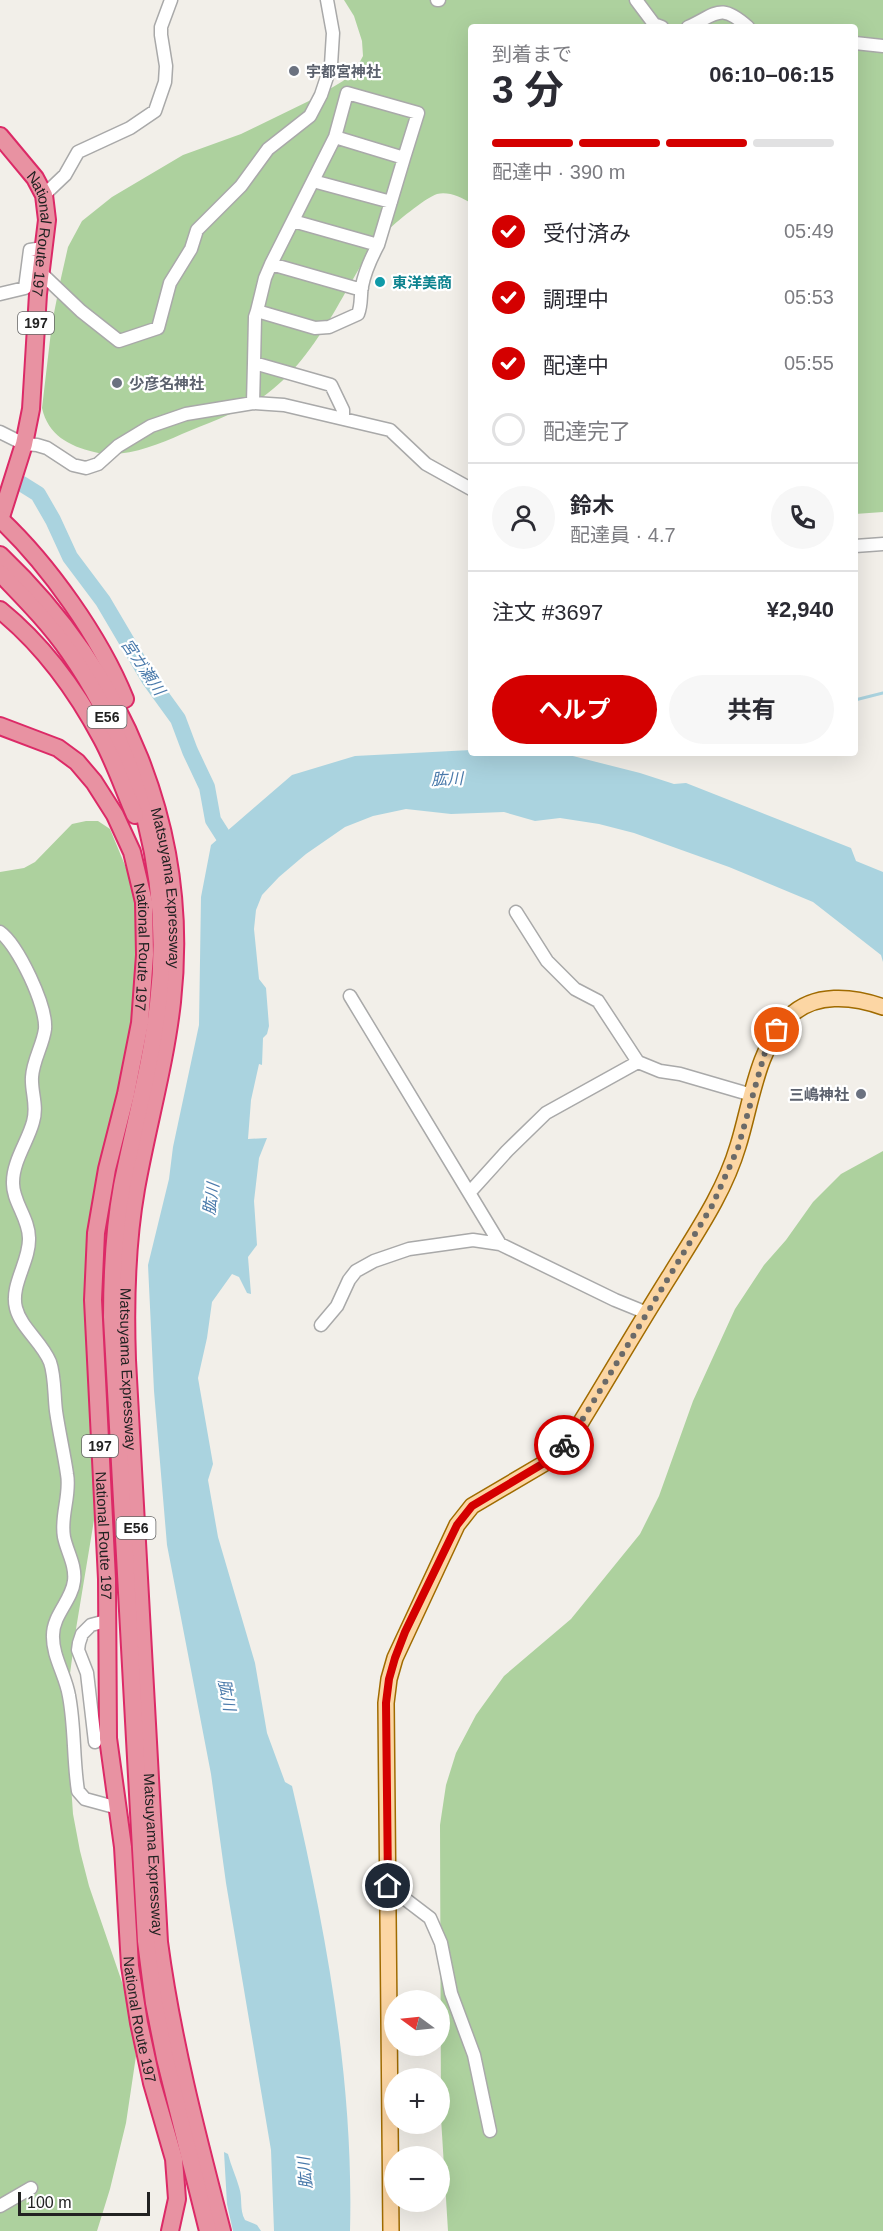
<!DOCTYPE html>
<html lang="ja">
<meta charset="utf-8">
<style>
body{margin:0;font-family:Helvetica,"Noto Sans JP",sans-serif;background:#f7f7f7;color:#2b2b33;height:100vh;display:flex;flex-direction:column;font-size:22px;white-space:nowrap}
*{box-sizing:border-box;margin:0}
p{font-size:20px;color:#7c7c81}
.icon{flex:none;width:33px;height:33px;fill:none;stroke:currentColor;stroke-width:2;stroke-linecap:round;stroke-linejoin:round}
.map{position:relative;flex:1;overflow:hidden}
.panel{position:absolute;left:468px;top:24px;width:390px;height:732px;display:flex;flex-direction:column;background:#fff;border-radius:6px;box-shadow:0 6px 24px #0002}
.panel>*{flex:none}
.needle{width:39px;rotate:285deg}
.buttons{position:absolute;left:384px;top:1990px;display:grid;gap:12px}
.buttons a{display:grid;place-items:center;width:66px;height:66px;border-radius:50%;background:#fff;box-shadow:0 6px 24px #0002;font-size:30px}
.scale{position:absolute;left:18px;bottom:15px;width:132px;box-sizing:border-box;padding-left:6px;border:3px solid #222;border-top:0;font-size:16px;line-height:21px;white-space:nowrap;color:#222;-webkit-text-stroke:4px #fff;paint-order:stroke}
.pin{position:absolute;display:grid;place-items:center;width:51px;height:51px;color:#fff;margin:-26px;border:3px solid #fff;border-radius:50%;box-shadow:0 2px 6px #0007}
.courier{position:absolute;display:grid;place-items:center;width:60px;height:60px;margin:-30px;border:4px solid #d40000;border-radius:50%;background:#fff;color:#222;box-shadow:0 2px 8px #0007}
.summary em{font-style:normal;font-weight:700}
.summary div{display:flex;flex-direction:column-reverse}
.summary{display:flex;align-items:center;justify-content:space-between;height:102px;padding:0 24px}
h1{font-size:39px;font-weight:700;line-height:45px}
.bar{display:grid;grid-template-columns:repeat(4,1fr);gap:9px 6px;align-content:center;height:72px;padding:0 24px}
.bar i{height:8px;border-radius:4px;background:#e1e1e2}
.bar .active{background:#d40000}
.bar p{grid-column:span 4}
.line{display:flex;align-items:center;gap:15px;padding:0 24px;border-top:2px solid #e1e1e2}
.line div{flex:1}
.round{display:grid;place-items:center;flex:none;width:63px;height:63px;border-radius:32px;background:#f7f7f7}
ol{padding:0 24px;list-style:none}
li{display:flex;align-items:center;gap:18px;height:66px}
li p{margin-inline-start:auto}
li .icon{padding:6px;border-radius:50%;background:#d40000;color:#fff;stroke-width:4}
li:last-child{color:#7c7c81}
li i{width:33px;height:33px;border:3px solid #e1e1e2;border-radius:50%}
.cta{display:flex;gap:12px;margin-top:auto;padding:12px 24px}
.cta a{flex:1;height:69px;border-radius:36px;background:#d40000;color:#fff;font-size:24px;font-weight:700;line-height:69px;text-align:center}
.cta a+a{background:#f7f7f7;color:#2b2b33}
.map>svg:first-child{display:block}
.forest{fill:#add19e}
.water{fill:#aad3df}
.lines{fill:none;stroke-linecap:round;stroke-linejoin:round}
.stream{stroke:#aad3df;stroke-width:3}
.river{stroke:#aad3df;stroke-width:16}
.minor-casing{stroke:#a9a9a9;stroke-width:15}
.major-casing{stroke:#a06b00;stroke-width:18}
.highway-casing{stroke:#dc2a67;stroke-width:20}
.minor{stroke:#fff;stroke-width:12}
.major{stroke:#fcd6a4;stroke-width:15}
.highway{stroke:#e892a2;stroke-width:16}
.done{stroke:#6b6a68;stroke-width:6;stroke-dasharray:0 10.8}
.route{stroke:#d40000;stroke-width:8}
.worship-dot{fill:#6b7280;stroke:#fff;stroke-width:2}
.culture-dot{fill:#0f9aa8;stroke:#fff;stroke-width:2}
.labels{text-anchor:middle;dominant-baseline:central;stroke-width:4.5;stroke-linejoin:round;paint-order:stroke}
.shield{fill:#fff;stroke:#646464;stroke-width:1.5}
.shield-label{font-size:14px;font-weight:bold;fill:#222}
.worship-label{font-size:15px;font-weight:bold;fill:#5b616d;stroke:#fff;text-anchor:start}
.street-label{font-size:15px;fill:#222;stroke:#fff}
.culture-label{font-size:15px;font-weight:bold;fill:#0d838f;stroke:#fff;text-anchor:start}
.water-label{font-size:16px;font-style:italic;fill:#4a7aab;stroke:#fff}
</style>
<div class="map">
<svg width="883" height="2231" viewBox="0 0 883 2231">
<rect width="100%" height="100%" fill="#f2efe9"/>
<path class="forest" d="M 344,0 L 883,0 L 883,512 L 855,514 L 855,27 L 471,27 L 471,203 C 461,197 448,191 437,194 C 425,198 395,223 386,232 C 368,249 349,287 336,309 C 318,339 297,371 268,393 C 246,410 208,423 182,434 C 155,446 123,459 94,452 C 69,446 48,435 42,408 L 52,323 L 61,278 L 68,247 L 82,221 L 112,197 L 183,155 L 241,134 L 313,99 L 343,81 L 356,69 L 363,56 L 362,41 L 354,16 Z
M 86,821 L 98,821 L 110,829 L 129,875 L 141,916 L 129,1106 L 119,1162 L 98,1238 L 100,1467 L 95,1514 L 76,1629 L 69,1681 L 67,1725 L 73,1814 L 80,1851 L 89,1886 L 124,1988 L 133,2024 L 136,2056 L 126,2123 L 110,2189 L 97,2231 L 0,2231 L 0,872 L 24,868 L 35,862 L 72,824 Z
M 883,1151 L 883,2231 L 448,2231 L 441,2118 L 440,1825 L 446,1785 L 456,1753 L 476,1715 L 504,1676 L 571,1619 L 640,1534 L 659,1496 L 693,1401 L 735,1309 L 764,1265 L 786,1240 L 813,1202 L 841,1174 Z"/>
<path class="water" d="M 471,750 L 471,753 L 561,753 L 640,773 L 674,784 L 686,783 L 851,848 L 856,861 L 883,872 L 883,962 L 881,955 L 813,902 L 729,867 L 634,833 L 599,824 L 560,818 L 535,821 L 504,812 L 451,814 L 406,809 L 373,816 L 345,827 L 306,854 L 279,877 L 262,895 L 256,910 L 254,929 L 259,979 L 266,988 L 269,1026 L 267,1034 L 263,1038 L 262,1065 L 259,1064 L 251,1100 L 248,1139 L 267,1138 L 259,1158 L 254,1201 L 257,1245 L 248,1257 L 251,1294 L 247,1293 L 239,1277 L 232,1274 L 212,1302 L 207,1338 L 198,1378 L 213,1464 L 208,1480 L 218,1537 L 255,1663 L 267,1733 L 285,1782 L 292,1786 C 326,1931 354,2081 350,2231 L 274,2231 L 271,2150 L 226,1883 L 211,1774 L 167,1545 L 154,1391 L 148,1265 L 169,1179 L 173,1147 L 199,1025 L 201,897 L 211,845 L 292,775 L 355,756 Z
M 224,2152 L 228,2154 C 231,2166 236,2176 239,2187 C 243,2198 239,2209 245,2220 L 257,2225 L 261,2231 L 233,2231 L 227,2204 Z"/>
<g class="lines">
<path class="stream" d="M 855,700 L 883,693"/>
<path class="river" d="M 22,484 L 38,494 L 53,520 L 70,557 L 103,601 L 149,679 L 178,719 L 190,751 L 207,787 L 213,820 L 234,853"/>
<defs>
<path id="minor" d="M 437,0 L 439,0
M 636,0 L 654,24 L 662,27
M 688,27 C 717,14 720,2 748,27
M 855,43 L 883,46
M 313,181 L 391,202
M 44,195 L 65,175 L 78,152 L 130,128 L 155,111 L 165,82 L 166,66 L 161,35 L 161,27 L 171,0
M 293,221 L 378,245 L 404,158 L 335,137
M 271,264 L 265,278 L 257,311 L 315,328 L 329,327 L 358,314 C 362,304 360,296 362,286 C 365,271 371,258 378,245
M 40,272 L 81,311 L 119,341 L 158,328 L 170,283 L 191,249 L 197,230 L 241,186 L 268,149 L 310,116 L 321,95 L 331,65 L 333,33 L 327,0
M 362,288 L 355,288 L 271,264 L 335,137 L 347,93 L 418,113 L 404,158
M 0,294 L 25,288 L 30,250 L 43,248
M 254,363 L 255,317 L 257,311
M 253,403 L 254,363 L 331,385 L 343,410 L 343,418
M 0,432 L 24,444 L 37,445 L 47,448 L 73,465 L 86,468 L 98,464 L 118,446 L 151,426 L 186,414 L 253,403 L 284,405 L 390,430 L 426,464 L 471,489
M 855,546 L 883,544
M 516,912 L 547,961 L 575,989 L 598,1001 L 638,1062 L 660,1071 L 680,1074 L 752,1095
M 0,932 C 18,945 47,1006 45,1029 C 43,1045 33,1060 32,1077 C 31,1092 38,1106 33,1122 C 28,1141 13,1161 13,1182 C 12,1201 29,1218 29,1238 C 30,1261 10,1285 16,1308 C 21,1328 42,1342 50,1362 C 55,1376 54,1395 56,1411 C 59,1432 64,1453 67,1474 C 71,1495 60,1516 64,1537 C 67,1552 76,1565 74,1581 C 72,1600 53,1615 53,1635 C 52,1656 66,1676 69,1696 C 75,1727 73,1760 78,1791 L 85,1799 L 118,1808
M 350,996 L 500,1244
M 470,1192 L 507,1151 L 546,1113 L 638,1062
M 321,1325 L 337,1306 L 349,1280 L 356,1271 L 374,1261 L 409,1249 L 473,1240 L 500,1244 L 615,1300 L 647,1313
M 95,1742 L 87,1673 L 78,1650 L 79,1643 L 82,1634 L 91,1625 L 106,1621
M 388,1886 L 430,1918 L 441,1943 L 451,1993 L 474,2055 L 490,2131
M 0,2206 L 31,2188"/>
<path id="major" d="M 391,2231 L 386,1703 L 389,1679 L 395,1658 L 457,1525 L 472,1506 L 545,1463 L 565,1444 L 581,1422 C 611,1373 640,1323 671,1274 C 696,1233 724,1193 738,1146 C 751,1105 757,1047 789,1017 C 814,992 853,996 883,1007"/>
<g id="highway">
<path id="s1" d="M 0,136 L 35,178 L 44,195 L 47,220 L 38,294 L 31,409 L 24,444 L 0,520"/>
<path d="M 0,519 C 48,564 100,637 125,699"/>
<path id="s2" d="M 0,555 C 124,673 191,830 172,1002 C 165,1065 147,1127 136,1189 C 126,1246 125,1303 127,1360 L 159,1942 C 172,2040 197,2135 222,2231"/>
<path d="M 0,573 C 24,598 49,623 69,652 C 140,754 173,881 158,1004 C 151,1065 134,1126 122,1186 C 114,1230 112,1273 112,1317 L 146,1941 L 154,2003 L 165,2058 L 208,2231"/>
<path d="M 0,610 C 42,644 77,692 102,739 C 115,763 124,790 135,815"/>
<path id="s3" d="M 0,726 L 58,748 L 77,762 L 94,782 L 115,815 L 132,852 L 144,902 L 145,955 L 140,1023 L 126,1094 L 107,1169 L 96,1233 L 93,1300 L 107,1579 L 108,1738 L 123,1847 L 130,1966 L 139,2023 L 152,2083 L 174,2159 L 177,2199 L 170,2231"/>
</g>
</defs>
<use href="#minor" class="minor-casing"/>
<use href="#major" class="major-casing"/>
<use href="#highway" class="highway-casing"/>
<use href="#minor" class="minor"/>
<use href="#major" class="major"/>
<use href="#highway" class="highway"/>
</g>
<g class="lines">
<path class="done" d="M 564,1445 L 581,1422 L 712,1206 L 738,1148 L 765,1052 L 777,1030"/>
<path class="route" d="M 388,1886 L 386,1703 L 389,1679 L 395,1658 L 405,1632 L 457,1525 L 472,1506 L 544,1463 L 564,1445"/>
</g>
<g class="worship-dot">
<circle cx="294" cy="71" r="6"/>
<circle cx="117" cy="383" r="6"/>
<circle cx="861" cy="1094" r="6"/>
</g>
<circle class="culture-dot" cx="380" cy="282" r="6"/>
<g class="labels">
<g class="shield">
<rect x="18" y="312" width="36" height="22" rx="4.5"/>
<rect x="87.5" y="706" width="39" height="22" rx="4.5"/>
<rect x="82" y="1435" width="36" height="22" rx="4.5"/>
<rect x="116.5" y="1517" width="39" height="22" rx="4.5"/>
</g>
<g class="shield-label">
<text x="36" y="323">197</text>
<text x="107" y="717">E56</text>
<text x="100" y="1446">197</text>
<text x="136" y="1528">E56</text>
</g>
<g class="worship-label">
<text x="306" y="71">宇都宮神社</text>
<text x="129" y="383">少彦名神社</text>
<text x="849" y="1094" text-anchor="end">三嶋神社</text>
</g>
<g class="street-label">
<text stroke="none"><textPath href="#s1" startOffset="112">National Route 197</textPath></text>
<text stroke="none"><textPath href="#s2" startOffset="382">Matsuyama Expressway</textPath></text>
<text stroke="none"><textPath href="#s3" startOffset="288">National Route 197</textPath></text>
<text stroke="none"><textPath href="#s2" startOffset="868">Matsuyama Expressway</textPath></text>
<text stroke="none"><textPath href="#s3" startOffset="882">National Route 197</textPath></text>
<text stroke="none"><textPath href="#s2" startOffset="1354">Matsuyama Expressway</textPath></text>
<text stroke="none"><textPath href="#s3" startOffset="1368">National Route 197</textPath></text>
</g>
<g class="culture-label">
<text x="392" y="282">東洋美商</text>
</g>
<g class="water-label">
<text transform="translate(143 667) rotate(56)">宮ガ瀬川</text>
<text transform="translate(447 779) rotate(-2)">肱川</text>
<text transform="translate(211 1199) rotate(-82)">肱川</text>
<text transform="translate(227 1695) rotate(79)">肱川</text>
<text transform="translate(305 2173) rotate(-95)">肱川</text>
</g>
</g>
</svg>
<div class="buttons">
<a><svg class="needle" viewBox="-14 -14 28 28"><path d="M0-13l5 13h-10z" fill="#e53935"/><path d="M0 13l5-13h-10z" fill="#7c7c81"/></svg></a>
<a>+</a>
<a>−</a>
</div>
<div class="scale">100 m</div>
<div class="pin" style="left:777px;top:1030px;background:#ea580c"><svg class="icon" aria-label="bag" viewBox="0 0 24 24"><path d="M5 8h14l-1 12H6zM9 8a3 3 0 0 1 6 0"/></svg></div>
<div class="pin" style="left:388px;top:1886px;background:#1f2937"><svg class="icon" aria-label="home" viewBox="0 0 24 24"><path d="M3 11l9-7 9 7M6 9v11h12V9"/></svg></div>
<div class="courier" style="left:564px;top:1445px"><svg class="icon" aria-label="bike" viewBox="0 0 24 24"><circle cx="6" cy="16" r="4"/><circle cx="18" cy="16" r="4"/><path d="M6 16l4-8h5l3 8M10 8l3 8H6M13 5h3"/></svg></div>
<section class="panel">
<div class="summary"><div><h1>3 分</h1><p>到着まで</p></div><em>06:10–06:15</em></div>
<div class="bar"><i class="active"></i><i class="active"></i><i class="active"></i><i></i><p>配達中 · 390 m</p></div>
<ol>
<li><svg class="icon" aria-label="check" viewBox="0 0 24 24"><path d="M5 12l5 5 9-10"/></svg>受付済み<p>05:49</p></li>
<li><svg class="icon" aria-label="check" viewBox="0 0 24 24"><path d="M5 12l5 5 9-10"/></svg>調理中<p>05:53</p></li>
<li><svg class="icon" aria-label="check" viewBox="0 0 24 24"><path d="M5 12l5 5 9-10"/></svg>配達中<p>05:55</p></li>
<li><i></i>配達完了</li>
</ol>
<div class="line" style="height:108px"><a class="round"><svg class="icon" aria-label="person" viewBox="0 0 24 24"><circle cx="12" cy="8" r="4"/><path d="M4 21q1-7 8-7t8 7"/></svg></a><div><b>鈴木</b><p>配達員 · 4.7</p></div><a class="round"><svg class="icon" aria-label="phone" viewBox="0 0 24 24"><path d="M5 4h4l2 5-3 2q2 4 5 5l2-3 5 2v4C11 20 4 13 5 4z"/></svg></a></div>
<div class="line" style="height:78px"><div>注文 #3697</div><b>¥2,940</b></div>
<div class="cta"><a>ヘルプ</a><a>共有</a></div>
</section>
</div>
